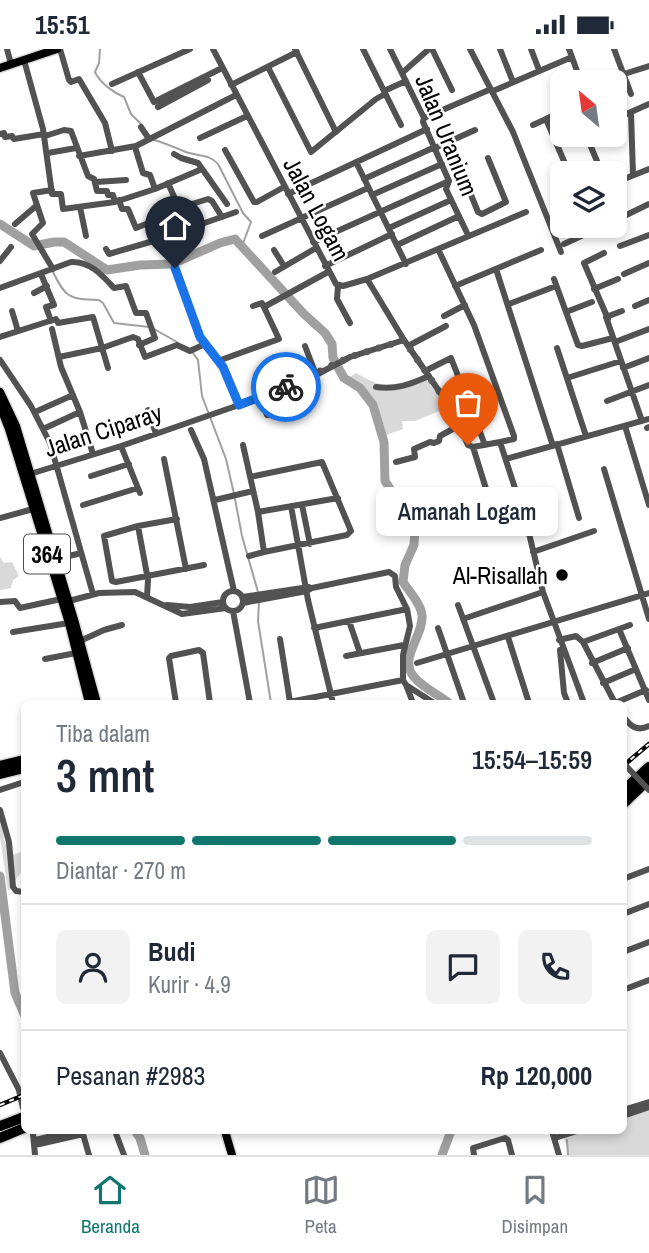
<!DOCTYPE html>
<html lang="id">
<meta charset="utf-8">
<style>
body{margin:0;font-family:"Archivo Narrow",sans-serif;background:#f2f2f3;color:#1f2937;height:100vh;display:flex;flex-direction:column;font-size:26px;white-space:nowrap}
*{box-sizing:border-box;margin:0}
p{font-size:23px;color:#747a83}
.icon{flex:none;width:38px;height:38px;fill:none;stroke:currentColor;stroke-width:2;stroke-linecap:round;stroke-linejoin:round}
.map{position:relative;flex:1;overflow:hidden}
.sheet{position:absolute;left:21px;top:651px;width:606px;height:434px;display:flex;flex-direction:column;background:#fff;border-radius:10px;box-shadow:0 4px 10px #0003}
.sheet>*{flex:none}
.needle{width:46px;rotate:331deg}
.tools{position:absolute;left:550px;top:21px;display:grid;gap:14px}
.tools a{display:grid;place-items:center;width:77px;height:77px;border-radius:10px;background:#fff;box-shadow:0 4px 10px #0003;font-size:35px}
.pin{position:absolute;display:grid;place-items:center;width:60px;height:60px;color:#fff;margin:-72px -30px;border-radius:50% 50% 50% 0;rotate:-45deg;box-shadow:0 0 7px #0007}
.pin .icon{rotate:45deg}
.courier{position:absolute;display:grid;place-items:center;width:70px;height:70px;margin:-35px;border:5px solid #1a73e8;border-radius:50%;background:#fff;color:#222;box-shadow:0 2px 9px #0007}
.bubble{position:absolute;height:49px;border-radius:10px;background:#fff;box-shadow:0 4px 10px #0003;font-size:23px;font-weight:600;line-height:49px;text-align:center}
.head em{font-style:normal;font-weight:600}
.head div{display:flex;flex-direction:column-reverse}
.head{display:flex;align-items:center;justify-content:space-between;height:119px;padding:0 35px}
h1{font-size:46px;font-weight:600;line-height:52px}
.bar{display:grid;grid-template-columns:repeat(4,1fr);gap:10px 7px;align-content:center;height:84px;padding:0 35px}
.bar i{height:9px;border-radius:5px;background:#e0e1e3}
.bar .active{background:#0f766e}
.bar p{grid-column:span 4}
.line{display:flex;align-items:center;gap:18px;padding:0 35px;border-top:2px solid #e0e1e3}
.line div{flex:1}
.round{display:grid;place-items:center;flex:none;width:74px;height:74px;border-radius:10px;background:#f2f2f3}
.status{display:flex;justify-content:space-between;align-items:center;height:49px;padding:0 35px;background:#fff;direction:ltr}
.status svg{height:19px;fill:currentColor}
.tab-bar{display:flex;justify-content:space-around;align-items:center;height:98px;border-top:2px solid #e0e1e3;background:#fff;font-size:19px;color:#747a83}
.tab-bar a{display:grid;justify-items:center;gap:4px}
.tab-bar .active{color:#0f766e}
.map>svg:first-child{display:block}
.green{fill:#d9d9d9}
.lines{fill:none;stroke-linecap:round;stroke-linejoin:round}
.stream{stroke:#a0a0a0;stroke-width:2}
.river{stroke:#a0a0a0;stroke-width:9}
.major-casing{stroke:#dbdbdb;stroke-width:11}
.highway-casing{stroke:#dbdbdb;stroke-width:13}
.minor{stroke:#525252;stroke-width:6}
.major{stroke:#000;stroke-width:8}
.highway{stroke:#000;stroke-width:10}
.rail-casing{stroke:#000;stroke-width:4.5}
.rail{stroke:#fff;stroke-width:2;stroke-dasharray:5;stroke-linecap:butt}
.minor-bridge{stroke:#525252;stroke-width:6}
.done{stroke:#595959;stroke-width:7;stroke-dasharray:0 12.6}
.route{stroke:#1a73e8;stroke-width:9}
.poi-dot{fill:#000;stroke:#fff;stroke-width:2.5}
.labels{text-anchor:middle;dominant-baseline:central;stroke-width:5;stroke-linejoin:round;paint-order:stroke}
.shield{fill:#fff;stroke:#4c4c4c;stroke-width:2}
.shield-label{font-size:23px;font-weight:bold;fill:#000}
.street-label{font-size:24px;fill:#000;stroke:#fff}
.poi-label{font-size:24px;fill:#000;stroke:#fff;text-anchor:end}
</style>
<div class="status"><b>15:51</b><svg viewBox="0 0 49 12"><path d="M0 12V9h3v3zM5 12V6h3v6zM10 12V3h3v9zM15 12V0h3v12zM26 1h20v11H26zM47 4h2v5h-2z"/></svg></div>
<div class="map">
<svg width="649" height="1106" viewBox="0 0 649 1106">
<rect width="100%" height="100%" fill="#fff"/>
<path class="green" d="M 356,324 C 388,342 391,339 426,329 L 447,359 L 415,372 L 402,372 L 403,380 L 386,386 L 371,347 L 348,329 Z
M 0,508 L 4,514 L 12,513 L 19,527 L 13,531 L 11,539 L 0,541 Z
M 0,756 L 4,791 L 12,806 L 24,802 L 24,819 L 8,842 L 0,788 Z
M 649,1060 L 649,1106 L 569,1106 L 563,1086 L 578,1082 L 623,1082 L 623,1068 Z"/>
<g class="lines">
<path class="stream" d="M 100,0 L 99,14 L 95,23 C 100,34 114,44 124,48 L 131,65 L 141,75
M 152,90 C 164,94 174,98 186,103 C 197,107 210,105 218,115 L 243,164 L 251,173 L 242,197
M 53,223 C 66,250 70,250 99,251 L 103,254 L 114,274 L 149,278
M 154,280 L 177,293
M 193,304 L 198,311 L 202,347 L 226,410 L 234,445
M 235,450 L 242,487 L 258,543
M 259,552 L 258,572 L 271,654
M 567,1091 L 568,1106"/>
<path class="river" d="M 0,175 L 34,197 L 54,193 L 64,193 L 107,221 L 140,216 L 172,215 L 220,194 L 235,190 L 304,265 L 325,284 L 332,295 L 333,309 L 344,329 L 360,339 L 373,356 L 384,393 L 385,432 L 415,478 L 414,496 L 405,516 L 403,533 C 409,542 421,555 422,566 C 424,587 398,609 414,628 C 423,639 438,645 449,654
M 0,827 L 15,944 L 24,965
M 135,1082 L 140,1089 L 145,1106
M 442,1106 L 451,1082"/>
<defs>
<path id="major" d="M 0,19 L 57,0
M 0,343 L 16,377 L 75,574 L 97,654
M 0,357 L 9,380 L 69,574 L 89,654
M 225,1082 L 232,1106"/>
<path id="highway" d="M 0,717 L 24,711
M 0,725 L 24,719
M 623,742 L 649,718
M 623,755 L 649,730
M 0,1077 L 24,1068
M 0,1089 L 24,1079"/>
</defs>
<use href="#major" class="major-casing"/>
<use href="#highway" class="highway-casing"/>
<path class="minor" d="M 7,0 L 11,15
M 60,0 L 69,31 L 71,33 L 79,30 L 105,74 L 112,102
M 213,0 L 336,235 L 343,237 L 367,230 L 404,291 L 452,361 L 468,396 L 473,398 L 500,393 L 527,476 L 543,543 L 584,654
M 295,0 L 336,83
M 363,0 L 401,76
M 390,0 L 424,69 L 423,73 L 449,132 L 446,140 L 468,186
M 432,0 L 452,41
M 470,0 L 513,83 L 561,203
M 500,0 L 513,33
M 531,0 L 539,21
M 569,0 L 581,33
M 614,0 L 631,45
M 24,11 L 43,80 L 52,145 L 61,145 L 63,160 L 115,153 L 155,140 L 202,120
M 268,18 L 311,103 L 376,50 L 385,45
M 138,23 L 154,53 L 222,19
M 402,24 L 429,0
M 624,25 L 649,17
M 112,35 L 190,0
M 231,36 L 297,3
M 384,42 L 406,32
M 493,42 L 572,8
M 614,55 L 619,68
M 158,58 L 208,31
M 562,62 L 546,70 L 569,124
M 424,69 L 491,40
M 614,71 L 631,63
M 533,76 L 546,70
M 141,78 L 149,90
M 0,85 L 4,84 L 5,88 L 12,87 L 14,90 L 44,85
M 586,86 L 602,124
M 45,87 L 64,81 L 71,82 L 88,127 L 94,130 L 97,142 L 107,142 L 108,146 L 113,146 L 115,153
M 200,89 L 247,67
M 135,98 L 143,124 L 150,126 L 155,140
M 435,99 L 475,81
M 225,101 L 254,153 L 257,153 L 284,138
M 48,104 L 76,99
M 174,105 L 181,109 L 198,114 L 227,155
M 79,107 L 136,97 L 236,46
M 356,113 L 406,215
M 460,119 L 478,163 L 482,165 L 506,153 L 488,109
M 633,126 L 631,63 L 649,55
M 364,130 L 435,98
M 96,133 L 126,131
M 168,134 L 179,159 L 208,150 L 212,152 L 222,168
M 614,134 L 649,120
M 52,141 L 33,144 L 43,174 L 32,185 L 53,220
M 288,145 L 427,80
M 372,146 L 442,115
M 119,151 L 122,160 L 128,160 L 136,179 L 151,173 L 155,182 L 162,182 L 200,288 L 223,318 L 239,356
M 80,158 L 86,187
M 614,172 L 649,155
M 15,175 L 36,157
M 590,177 L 592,182 L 604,177
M 389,179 L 451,151
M 262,187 L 368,139
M 313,193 L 449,132
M 564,195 L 592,182
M 397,196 L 459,167
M 620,197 L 649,186
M 106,200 L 109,205 L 150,193 L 236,163
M 438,200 L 474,276 L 514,387 L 514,390 L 500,393
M 274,201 L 284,217
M 604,204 L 584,214 L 608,270
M 0,212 L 11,198
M 325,217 L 392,185
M 496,220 L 553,397
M 275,223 L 316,199
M 41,225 L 54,256 L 46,258 L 51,272
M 624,225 L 649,214
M 367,230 L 526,163
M 554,230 L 578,296 L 582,297 L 613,289
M 338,237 L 337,250 L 350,274
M 455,237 L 541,201
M 0,239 L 71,213 C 90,212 102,226 114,239 L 126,237 L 136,264 L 146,264 L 155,289 L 139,296
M 594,240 L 618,230
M 34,244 L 47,237
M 509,255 L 556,237
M 635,257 L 649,251
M 264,258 L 328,223
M 12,262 L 18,282
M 566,263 L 592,253
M 444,267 L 465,256
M 606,268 L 642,372
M 606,268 L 622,262
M 52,280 L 61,318 L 80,363 L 93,405
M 0,288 L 56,270 L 58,274 L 93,268 L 108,319
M 615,293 L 649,280
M 305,297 L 316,326
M 408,297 L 446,277
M 557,299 L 586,387
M 59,308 L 102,299 L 133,288 L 138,290 L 145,308 L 177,296 L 190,302 L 205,295
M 0,311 L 31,357 L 50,394 L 93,545
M 218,312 L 279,290 L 262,254 L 253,257
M 623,319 L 649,309
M 425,322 L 451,309 L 485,396
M 567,329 L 621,312
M 376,338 C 396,341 411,335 429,327
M 261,348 L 267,366 L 275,364
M 607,352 L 649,336
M 148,361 L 156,385
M 35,363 L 73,346
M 625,377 L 649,456
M 647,379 L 649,378
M 43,380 L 80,363
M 191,381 L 204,410 L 234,542
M 557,395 L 579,469
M 243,396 L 258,463 L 338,449
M 121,397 L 140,444
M 164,410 L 186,520
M 506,410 L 649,370
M 396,413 L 415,408 L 414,400 L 430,393 L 434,394 L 439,392 L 440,387 L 460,376
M 604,420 L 649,570
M 30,425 L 121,397 L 239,356 L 316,326 L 350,308 L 404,291
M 91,427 L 129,415
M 250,428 L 322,413 L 351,482 L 347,486 L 264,503 L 258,463
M 215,451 L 253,442
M 83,456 L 138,439
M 302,456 L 310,495
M 291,457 L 308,551 L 333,654
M 0,469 L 33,460
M 177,470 L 138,477 L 104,487 L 112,532 L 116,533 L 204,516
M 138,477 L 148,531 L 147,548
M 425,480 L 492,459 L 473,398
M 533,503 L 594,482
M 249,507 L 264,503
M 57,510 L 81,504
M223 552a10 10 0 1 1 20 0a10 10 0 1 1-20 0Z
M 242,548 L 309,538
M 69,552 L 99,544 L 135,543 L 182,565 L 226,559
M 0,553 L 15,552 L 20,559 L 61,550
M 243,554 L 307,542 L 312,539 L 389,523 L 395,527 L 396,538 L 407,560
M 167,556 L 190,558 L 223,553
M 458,556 L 494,654
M 233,562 L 250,654
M 463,570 L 543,543
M 349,572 L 360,604
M 314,579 L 407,560 L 410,577 L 403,606 L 403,631 L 406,636 L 434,654
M 438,579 L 464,654
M 619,580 L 649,651
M 13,583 L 69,574
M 508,588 L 529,654
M 280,590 L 290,653
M 559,591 L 576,587 L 583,593 L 630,576
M 80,592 L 104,581 L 122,576
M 583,593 L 615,654
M 560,601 L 564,644 L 568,654
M 346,607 L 404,596
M 45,610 L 76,604
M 417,614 L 649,544
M 592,614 L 628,599
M 603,634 L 636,620
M 406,636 L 413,654
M 176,654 L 169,609 L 171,607 L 199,601 L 203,604 L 210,654
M 284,654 L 403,631
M 615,654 L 646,641
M 623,667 C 630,677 637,683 649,677
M 0,741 L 24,733
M 0,761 L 9,793 L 13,838 L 16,842 L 24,843
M 623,830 L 649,820
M 623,865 L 649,855
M 623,903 L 649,893
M 623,941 L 649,931
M 0,1004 L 19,1041 L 23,1059
M 623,1061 L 649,1053
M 623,1067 L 649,1058
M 115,1082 L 124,1106
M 552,1082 L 559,1106
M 33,1085 L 35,1106
M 555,1089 L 577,1082
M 35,1091 L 74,1082
M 35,1096 L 83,1085 L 89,1106
M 474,1106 L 473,1099 L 505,1089 L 508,1091 L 512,1106"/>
<use href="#major" class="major"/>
<use href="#highway" class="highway"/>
<defs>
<path id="rail" d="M 623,717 L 649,695
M 0,1056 L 24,1046"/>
</defs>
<use href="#rail" class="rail-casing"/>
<use href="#rail" class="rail"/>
<path class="minor-bridge" d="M 627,718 L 649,741"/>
</g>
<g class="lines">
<path class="done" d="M 286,338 L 350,308 L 404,291 L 452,361 L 468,396"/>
<path class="route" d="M 175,219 L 200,288 L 223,318 L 239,356 L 286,338"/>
</g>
<circle class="poi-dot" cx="562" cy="526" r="7"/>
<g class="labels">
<rect class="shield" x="24" y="485.5" width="46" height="39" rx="5"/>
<g class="shield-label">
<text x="47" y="505">364</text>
</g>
<g class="street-label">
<text transform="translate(447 86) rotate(68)">Jalan Uranium</text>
<text transform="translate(317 160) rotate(62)">Jalan Logam</text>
<text transform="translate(103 381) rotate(-18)">Jalan Ciparay</text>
</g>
<g class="poi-label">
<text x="548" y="526">Al-Risallah</text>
</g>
</g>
</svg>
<div class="tools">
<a><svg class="needle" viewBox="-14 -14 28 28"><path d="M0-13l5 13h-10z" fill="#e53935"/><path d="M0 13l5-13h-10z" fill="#747a83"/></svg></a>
<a><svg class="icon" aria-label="layers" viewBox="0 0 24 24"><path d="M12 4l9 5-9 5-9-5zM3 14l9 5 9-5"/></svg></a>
</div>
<div class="pin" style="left:468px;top:396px;background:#ea580c"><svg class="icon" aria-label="bag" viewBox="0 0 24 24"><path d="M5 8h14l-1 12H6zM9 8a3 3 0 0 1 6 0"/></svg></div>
<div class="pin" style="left:175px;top:219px;background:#1f2937"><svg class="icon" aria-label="home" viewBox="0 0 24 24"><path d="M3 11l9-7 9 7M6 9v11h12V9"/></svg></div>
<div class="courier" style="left:286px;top:338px"><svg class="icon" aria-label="bike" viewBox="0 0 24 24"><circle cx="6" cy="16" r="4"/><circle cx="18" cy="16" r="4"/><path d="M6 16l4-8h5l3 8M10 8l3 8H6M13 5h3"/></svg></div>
<div class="bubble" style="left:376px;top:438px;width:182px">Amanah Logam</div>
<section class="sheet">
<div class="head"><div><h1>3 mnt</h1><p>Tiba dalam</p></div><em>15:54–15:59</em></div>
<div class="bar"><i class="active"></i><i class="active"></i><i class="active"></i><i></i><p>Diantar · 270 m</p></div>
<div class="line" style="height:126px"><a class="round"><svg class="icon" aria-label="person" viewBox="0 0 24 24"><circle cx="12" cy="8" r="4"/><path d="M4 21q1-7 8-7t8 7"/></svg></a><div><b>Budi</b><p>Kurir · 4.9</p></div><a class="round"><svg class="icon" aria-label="chat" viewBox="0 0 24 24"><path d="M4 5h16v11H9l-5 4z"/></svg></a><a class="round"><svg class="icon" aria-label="phone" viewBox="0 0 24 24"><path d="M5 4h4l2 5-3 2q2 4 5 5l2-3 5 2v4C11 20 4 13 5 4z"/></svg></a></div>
<div class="line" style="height:91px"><div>Pesanan #2983</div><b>Rp 120,000</b></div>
</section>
</div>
<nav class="tab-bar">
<a class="active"><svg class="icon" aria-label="home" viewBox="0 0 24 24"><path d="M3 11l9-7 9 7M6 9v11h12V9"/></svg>Beranda</a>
<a><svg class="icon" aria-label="map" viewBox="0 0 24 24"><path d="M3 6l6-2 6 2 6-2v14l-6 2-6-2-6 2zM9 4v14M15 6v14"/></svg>Peta</a>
<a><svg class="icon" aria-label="saved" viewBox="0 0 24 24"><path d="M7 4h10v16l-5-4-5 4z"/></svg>Disimpan</a>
</nav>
